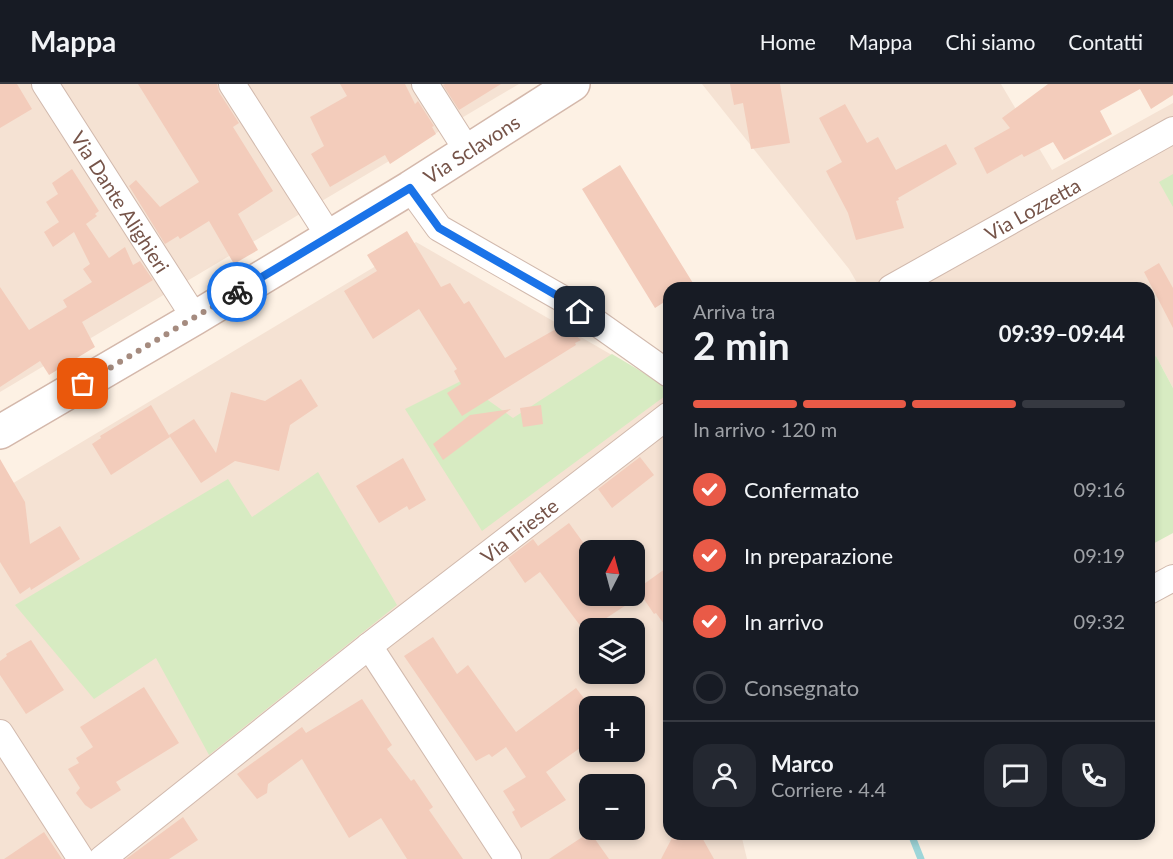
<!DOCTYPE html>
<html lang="it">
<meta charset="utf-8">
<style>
body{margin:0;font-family:Lato,sans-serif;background:#242831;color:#f1f3f6;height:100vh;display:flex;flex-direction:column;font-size:22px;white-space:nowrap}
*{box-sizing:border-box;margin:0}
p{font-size:20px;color:#9ea1a6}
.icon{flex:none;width:33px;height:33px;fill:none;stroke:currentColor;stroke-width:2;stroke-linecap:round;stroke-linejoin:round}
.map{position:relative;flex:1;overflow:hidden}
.details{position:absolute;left:663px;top:198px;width:492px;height:558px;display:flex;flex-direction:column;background:#171b24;border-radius:18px;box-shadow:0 3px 9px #0003}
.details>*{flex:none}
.needle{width:39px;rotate:6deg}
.buttons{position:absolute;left:579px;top:456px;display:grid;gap:12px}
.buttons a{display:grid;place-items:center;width:66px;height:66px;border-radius:12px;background:#171b24;box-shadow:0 3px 9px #0003;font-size:30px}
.pin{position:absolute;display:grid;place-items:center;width:51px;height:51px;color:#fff;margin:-26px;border-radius:12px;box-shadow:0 3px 9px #0006}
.courier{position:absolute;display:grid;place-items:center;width:60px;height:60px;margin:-30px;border:4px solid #1a73e8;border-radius:50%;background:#fff;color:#222;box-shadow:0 2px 8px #0007}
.summary em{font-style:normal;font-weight:700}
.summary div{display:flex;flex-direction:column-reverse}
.summary{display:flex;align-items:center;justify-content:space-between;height:102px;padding:0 30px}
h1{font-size:39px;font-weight:700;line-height:45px}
.bar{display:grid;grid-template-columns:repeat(4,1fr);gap:9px 6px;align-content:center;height:72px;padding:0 30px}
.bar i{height:8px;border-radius:4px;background:#363941}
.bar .selected{background:#e95a47}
.bar p{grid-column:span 4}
.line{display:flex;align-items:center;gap:15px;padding:0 30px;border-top:2px solid #363941}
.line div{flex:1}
.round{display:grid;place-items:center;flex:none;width:63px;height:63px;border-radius:18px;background:#242831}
ol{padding:0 30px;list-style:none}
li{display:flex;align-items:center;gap:18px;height:66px}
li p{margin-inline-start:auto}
li .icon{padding:6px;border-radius:50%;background:#e95a47;color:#fff;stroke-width:4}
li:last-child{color:#9ea1a6}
li i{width:33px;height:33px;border:3px solid #363941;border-radius:50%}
header{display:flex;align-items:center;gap:36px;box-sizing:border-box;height:84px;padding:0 30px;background:#171b24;border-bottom:2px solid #363941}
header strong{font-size:28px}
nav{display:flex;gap:33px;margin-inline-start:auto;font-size:21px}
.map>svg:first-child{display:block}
.residential{fill:#f5e2d3;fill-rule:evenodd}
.green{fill:#d7ebc2}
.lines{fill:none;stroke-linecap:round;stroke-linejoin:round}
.stream{stroke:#9ed6d9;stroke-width:7}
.building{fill:#f3ccbb}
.street-casing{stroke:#d1b9ad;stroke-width:28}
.secondary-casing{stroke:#d4b8ab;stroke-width:36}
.street{stroke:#fff;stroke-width:26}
.secondary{stroke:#fff;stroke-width:33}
.done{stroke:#a58b7f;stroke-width:6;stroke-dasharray:0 10.8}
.route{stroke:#1a73e8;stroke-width:8}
.labels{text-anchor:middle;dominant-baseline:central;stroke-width:5;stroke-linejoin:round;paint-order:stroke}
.street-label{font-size:20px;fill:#765449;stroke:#fff5eb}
</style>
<header>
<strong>Mappa</strong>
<nav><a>Home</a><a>Mappa</a><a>Chi siamo</a><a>Contatti</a></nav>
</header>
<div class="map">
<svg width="1173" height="775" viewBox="0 0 1173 775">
<rect width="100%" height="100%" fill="#fdf1e4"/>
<path class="residential" d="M 0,0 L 519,0 L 0,308 Z
M 702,0 L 1001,0 L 1052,86 L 1173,19 L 1173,304 L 1156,272 L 1149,276 L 1149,204 L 860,204 L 849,185 Z
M 416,158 L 669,304 L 669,750 L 741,750 L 747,775 L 0,775 L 0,407 ZM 590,466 L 634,466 L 634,512 L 590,512 ZM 590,544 L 634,544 L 634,590 L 590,590 ZM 590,622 L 634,622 L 634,668 L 590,668 ZM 590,700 L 634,700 L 634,746 L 590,746 Z"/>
<path class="green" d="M 1173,90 L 1173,123 L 1159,98 Z
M 612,270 L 669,304 L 669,309 L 482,447 L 405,325 L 461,297 L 513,334 Z
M 1156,272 L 1173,304 L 1173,449 L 1149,462 L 1149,276 Z
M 318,388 L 397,521 L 209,671 L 156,574 L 94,615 L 15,521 L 228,395 L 252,433 Z"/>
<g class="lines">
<path class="stream" d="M 911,750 L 921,775"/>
</g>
<path class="building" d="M 0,0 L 17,0 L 32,25 L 0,44 Z
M 138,0 L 217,0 L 219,8 L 239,39 L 233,43 L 273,107 L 238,130 L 258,166 L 234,180 L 209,137 L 180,155 L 178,152 L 165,160 L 129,102 L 136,96 L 160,123 L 199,98 Z
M 340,0 L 405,0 L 415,20 L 418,17 L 434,42 L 432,43 L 436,50 L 390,80 L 385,71 L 330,103 L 311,70 L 324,62 L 310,33 L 347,12 Z
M 445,0 L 501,0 L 459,26 L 443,1 Z
M 730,0 L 780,0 L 790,59 L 751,65 L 743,19 L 734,21 Z
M 1048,0 L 1173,0 L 1173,11 L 1151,25 L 1140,5 L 1100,27 L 1112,50 L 1064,76 L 1053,58 L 1024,73 L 1022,70 L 987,90 L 974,64 L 1010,44 L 1002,34 Z
M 845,20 L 867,59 L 878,53 L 896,86 L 946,60 L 957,80 L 898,114 L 899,116 L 896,117 L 904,144 L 856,156 L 848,129 L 826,87 L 842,78 L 819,34 Z
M 620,81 L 696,204 L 669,204 L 669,215 L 655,224 L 582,105 Z
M 72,85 L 99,127 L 95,130 L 97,132 L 86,140 L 109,174 L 125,163 L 133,181 L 140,177 L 153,196 L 82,238 L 95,263 L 49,291 L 40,277 L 0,303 L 0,203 L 29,246 L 67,223 L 63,216 L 92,198 L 83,185 L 90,180 L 74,148 L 53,163 L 44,148 L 59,138 L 46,118 L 58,110 L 52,99 Z
M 407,147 L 441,203 L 450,199 L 464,220 L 469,217 L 505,274 L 563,241 L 581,256 L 575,259 L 576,261 L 462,332 L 447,309 L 461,300 L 454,287 L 457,285 L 419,225 L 373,255 L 344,207 L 377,187 L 367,171 Z
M 1159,179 L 1173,204 L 1173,244 L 1144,188 Z
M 301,295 L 318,322 L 290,341 L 279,387 L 235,377 L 201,399 L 169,351 L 194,335 L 216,369 L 231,308 L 265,317 Z
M 151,321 L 170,353 L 111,391 L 92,360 L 101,354 L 100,352 Z
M 541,321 L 543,340 L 523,343 L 520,324 Z
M 511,325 L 443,376 L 433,360 L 470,331 Z
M 640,373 L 654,391 L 612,424 L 598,405 Z
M 403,374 L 426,416 L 409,426 L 407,422 L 379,439 L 356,402 Z
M 0,375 L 25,418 L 30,460 L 60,442 L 80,475 L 31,506 L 30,503 L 20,510 L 0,478 Z
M 569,439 L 590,468 L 590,512 L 640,512 L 585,548 L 540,488 L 525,499 L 508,474 L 533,455 L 538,462 Z
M 669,482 L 669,547 L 656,529 L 654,530 L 637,505 Z
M 433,553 L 457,590 L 468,581 L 516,648 L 576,604 L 590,622 L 590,657 L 546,688 L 566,716 L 521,744 L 512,728 L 515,726 L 503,707 L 526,693 L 506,663 L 492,673 L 489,670 L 476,677 L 404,572 Z
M 31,556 L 64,606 L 26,630 L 0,591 L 0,577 L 7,572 L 6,570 Z
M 144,603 L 179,659 L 116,698 L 121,706 L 91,725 L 85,721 L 76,709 L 80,704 L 68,685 L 79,679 L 76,674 L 93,663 L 80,643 Z
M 362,615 L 392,661 L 387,665 L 411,697 L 414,695 L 433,723 L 429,726 L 463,775 L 407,775 L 381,734 L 349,754 L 302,675 L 268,700 L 267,709 L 257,715 L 237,690 L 302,643 L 306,649 Z
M 183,733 L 198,756 L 169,775 L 126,775 Z
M 44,748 L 62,775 L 4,775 Z
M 590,748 L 609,775 L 549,775 Z
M 681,750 L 700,750 L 714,775 L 661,775 L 672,754 Z"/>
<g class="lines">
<defs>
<g id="street">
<path id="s1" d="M 45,0 L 195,234"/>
<path d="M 232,0 L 329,152"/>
<path d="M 425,0 L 467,66"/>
<path d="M 410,104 L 439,144 L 563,215 L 669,290"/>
<path id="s2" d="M 891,204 L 1173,46"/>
<path d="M 1149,507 L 1173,494"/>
<path d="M 369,562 L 508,775"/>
<path d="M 0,649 L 81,775"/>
<path id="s3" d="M 102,775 L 369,562 L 669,331"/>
</g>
<g id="secondary">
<path id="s4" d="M 0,348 L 195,234 L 410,104 L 573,0"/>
</g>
</defs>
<use href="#street" class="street-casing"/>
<use href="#secondary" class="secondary-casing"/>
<use href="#street" class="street"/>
<use href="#secondary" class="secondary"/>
</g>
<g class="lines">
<path class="done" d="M 83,300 L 237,208"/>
<path class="route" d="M 237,208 L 410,104 L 439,144 L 563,215 L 580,228"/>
</g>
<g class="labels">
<g class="street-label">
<text stroke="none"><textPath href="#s4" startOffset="550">Via Sclavons</textPath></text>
<text stroke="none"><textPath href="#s1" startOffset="140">Via Dante Alighieri</textPath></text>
<text stroke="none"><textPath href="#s2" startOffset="162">Via Lozzetta</textPath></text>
<text stroke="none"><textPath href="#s3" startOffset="531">Via Trieste</textPath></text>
</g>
</g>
</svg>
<div class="buttons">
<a><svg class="needle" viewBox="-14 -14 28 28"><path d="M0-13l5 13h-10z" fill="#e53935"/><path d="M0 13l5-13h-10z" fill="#9ea1a6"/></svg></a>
<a><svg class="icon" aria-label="layers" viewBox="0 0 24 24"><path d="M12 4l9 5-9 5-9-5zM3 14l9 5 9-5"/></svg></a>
<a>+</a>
<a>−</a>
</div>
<div class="pin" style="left:83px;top:300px;background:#ea580c"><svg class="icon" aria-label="bag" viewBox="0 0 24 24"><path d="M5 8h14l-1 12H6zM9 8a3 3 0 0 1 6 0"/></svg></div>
<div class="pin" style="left:580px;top:228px;background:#1f2937"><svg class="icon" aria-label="home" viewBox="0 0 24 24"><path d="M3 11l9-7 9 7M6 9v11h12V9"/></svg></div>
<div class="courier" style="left:237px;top:208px"><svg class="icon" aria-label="bike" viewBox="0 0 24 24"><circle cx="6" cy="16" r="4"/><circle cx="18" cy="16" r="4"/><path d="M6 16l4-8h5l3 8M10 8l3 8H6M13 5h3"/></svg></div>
<section class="details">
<div class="summary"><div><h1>2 min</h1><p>Arriva tra</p></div><em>09:39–09:44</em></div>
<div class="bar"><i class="selected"></i><i class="selected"></i><i class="selected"></i><i></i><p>In arrivo · 120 m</p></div>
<ol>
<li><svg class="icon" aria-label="check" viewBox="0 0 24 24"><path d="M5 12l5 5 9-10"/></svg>Confermato<p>09:16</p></li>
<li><svg class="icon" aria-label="check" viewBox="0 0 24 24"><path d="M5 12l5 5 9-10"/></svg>In preparazione<p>09:19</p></li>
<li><svg class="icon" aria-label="check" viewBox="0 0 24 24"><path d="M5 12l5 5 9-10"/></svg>In arrivo<p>09:32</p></li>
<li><i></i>Consegnato</li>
</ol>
<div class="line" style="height:108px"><a class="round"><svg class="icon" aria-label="person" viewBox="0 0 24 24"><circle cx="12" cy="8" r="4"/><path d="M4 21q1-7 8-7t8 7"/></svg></a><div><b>Marco</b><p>Corriere · 4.4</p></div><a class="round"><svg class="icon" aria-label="chat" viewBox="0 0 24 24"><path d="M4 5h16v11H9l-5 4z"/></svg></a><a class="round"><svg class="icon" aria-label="phone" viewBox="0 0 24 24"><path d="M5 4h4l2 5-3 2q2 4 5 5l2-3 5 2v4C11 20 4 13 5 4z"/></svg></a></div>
</section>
</div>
